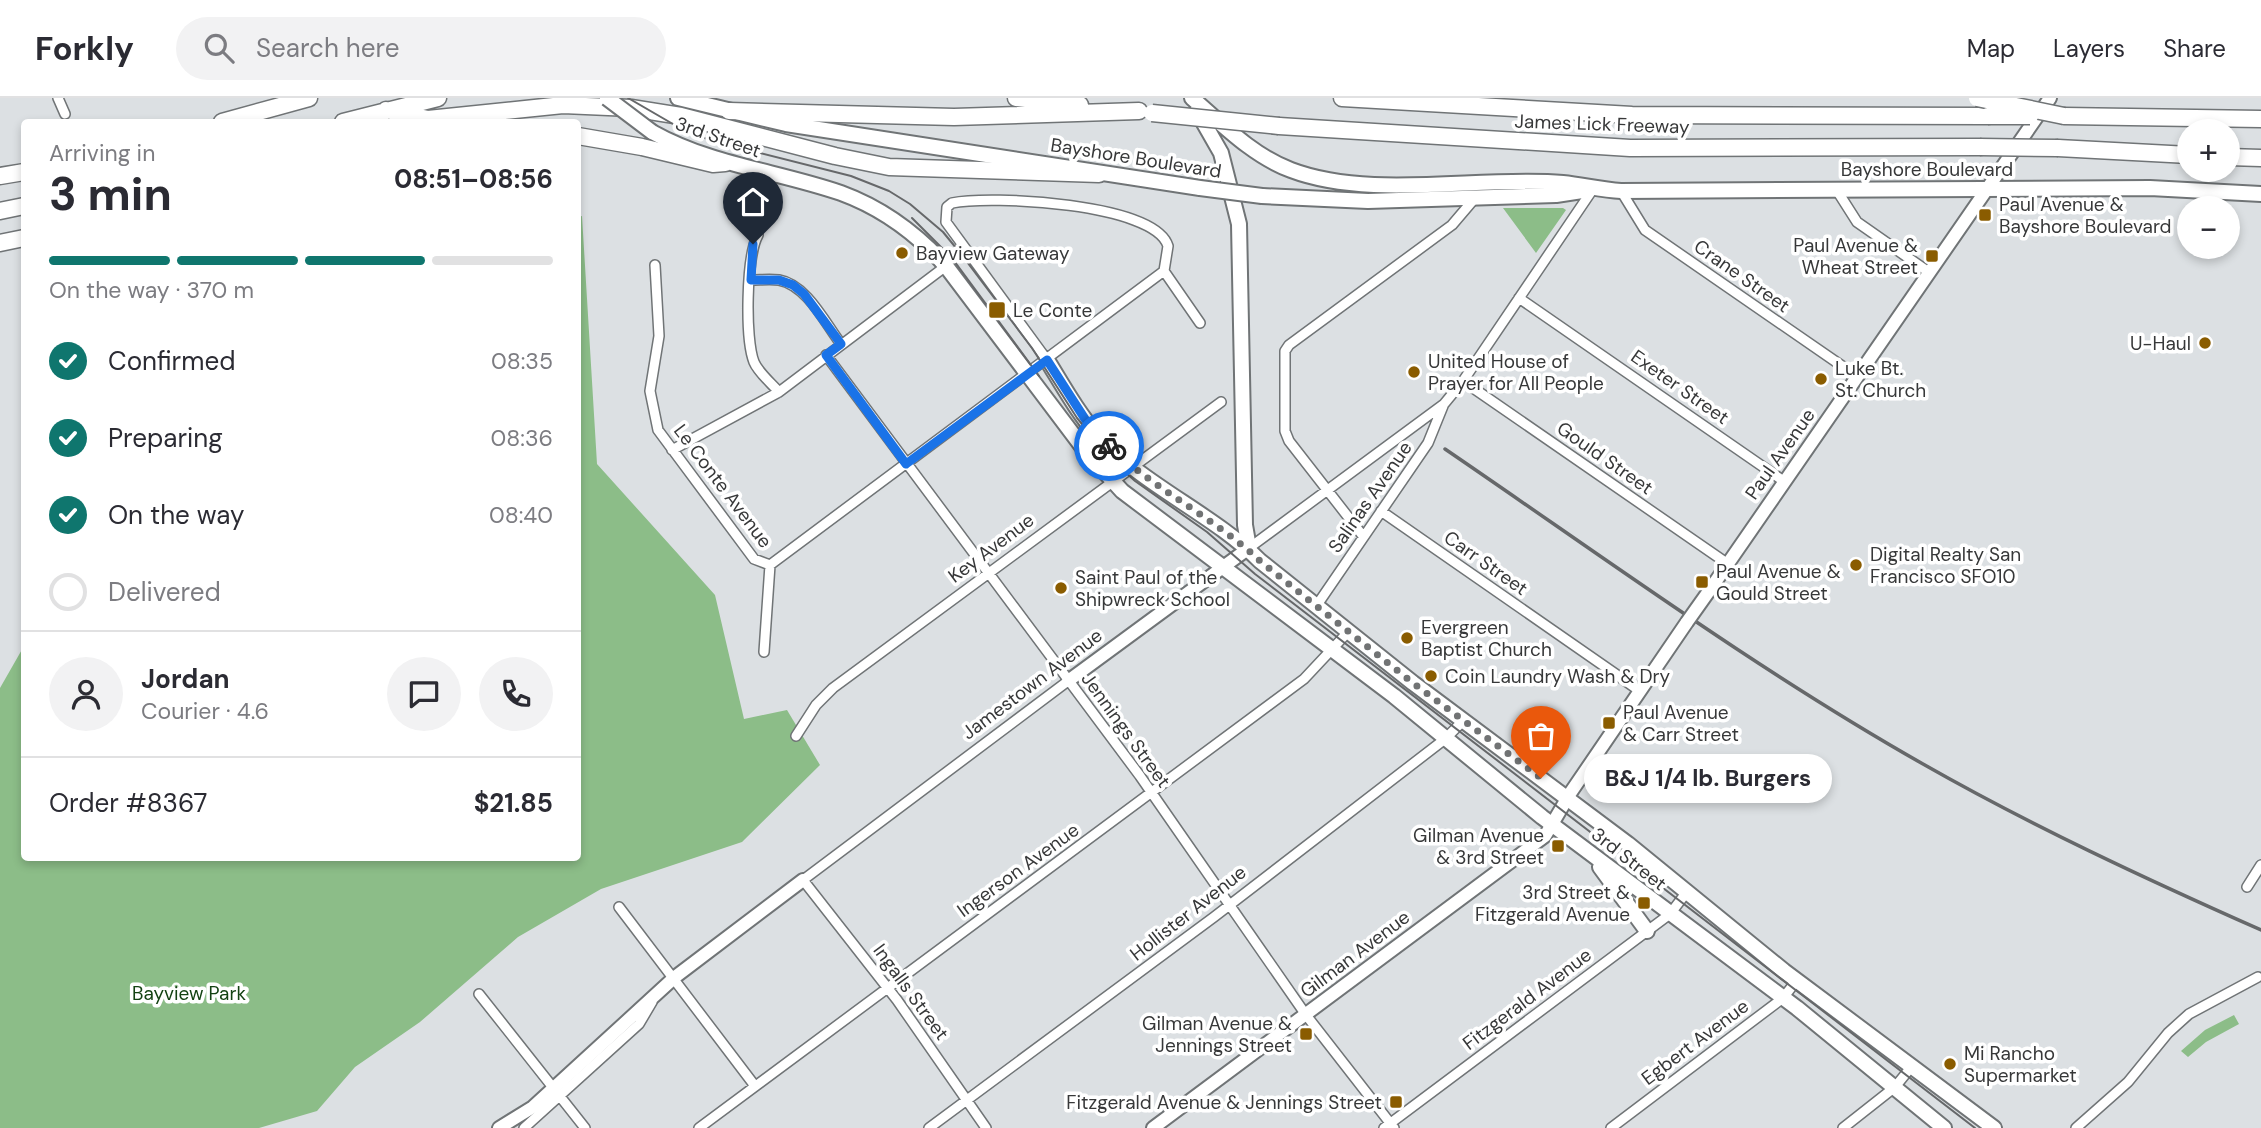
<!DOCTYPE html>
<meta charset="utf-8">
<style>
body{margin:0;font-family:"DM Sans",sans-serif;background:#f2f2f3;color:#2b2b33;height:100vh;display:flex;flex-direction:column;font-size:26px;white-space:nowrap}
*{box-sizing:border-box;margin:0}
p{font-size:23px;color:#7c7c81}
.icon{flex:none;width:38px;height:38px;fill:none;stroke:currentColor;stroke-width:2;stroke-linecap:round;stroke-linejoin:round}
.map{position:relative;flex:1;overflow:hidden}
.sheet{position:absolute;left:21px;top:21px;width:560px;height:742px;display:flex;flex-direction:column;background:#fff;border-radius:7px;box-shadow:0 4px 10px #0003}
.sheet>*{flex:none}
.tools{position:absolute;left:2177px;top:21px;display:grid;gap:14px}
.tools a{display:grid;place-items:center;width:63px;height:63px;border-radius:50%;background:#fff;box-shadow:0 4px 10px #0003;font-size:35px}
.pin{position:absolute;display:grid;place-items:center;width:60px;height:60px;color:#fff;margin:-72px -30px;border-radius:50% 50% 50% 0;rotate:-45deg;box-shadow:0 0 7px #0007}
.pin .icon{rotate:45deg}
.courier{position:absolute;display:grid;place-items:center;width:70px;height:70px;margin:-35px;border:5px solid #1a73e8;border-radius:50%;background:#fff;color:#222;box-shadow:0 2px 9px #0007}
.bubble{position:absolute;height:49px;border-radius:24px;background:#fff;box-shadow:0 4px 10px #0003;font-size:23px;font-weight:700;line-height:49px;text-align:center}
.headline em{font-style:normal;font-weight:700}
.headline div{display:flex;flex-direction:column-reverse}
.headline{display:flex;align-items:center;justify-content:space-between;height:119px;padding:0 28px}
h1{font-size:46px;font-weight:700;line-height:52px}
.bar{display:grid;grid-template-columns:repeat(4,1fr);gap:10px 7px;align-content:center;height:84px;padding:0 28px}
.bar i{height:9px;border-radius:5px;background:#e1e1e2}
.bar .on{background:#0f766e}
.bar p{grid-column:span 4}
.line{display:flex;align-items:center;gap:18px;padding:0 28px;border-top:2px solid #e1e1e2}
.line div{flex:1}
.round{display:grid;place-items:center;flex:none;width:74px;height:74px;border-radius:37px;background:#f2f2f3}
ol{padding:0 28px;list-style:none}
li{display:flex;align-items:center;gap:21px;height:77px}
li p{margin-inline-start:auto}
li .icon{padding:7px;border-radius:50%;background:#0f766e;color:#fff;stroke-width:4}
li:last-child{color:#7c7c81}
li i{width:38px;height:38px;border:4px solid #e1e1e2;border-radius:50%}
header{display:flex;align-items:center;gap:42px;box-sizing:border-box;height:98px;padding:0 35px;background:#fff;border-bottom:2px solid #e1e1e2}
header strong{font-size:33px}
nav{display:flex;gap:38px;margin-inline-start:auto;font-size:24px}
.search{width:490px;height:63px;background:#f2f2f3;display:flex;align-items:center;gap:18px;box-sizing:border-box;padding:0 24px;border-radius:38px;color:#7c7c81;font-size:26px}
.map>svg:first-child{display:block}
.green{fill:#8cbd88}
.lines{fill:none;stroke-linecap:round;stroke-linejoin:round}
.street-casing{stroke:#707476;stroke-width:12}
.secondary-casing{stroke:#707476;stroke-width:16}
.primary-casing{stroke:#707476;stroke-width:18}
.highway-casing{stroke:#707476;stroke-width:19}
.street{stroke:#fff;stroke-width:9}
.secondary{stroke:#fff;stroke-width:12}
.primary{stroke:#fff;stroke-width:14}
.highway{stroke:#fff;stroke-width:16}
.tram{stroke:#66686a;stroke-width:2}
.rail{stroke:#66686a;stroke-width:3.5}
.secondary-bridge-casing{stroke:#707476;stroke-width:16;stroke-linecap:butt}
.primary-bridge-casing{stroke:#707476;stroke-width:18;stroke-linecap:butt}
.highway-bridge-casing{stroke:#707476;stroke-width:19;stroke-linecap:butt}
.secondary-bridge{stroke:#fff;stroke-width:12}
.primary-bridge{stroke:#fff;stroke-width:14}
.highway-bridge{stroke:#fff;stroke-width:16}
.done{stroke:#717374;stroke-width:7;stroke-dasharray:0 12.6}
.route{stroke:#1a73e8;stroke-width:9}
.poi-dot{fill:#8a5c00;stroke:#fff;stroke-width:2.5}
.labels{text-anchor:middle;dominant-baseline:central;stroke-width:7;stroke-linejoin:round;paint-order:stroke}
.street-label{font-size:19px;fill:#373839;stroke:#fff}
.poi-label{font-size:19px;fill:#373839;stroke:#fff;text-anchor:start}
.park-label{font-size:19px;fill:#134212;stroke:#fff}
</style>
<header>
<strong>Forkly</strong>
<div class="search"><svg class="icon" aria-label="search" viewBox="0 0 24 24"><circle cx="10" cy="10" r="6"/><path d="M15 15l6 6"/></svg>Search here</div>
<nav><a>Map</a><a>Layers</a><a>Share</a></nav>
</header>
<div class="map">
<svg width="2261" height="1030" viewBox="0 0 2261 1030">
<rect width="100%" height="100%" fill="#dce0e3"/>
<path class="green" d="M 1503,110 L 1563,110 L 1566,112 L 1536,155 Z
M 582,118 L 597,366 L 715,497 L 744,621 L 787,612 L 820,667 L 742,744 L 601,791 L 518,839 L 420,924 L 355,969 L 317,1013 L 259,1030 L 0,1030 L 0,590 L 24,548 L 24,760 L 578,760 L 578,119 Z
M 2234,917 L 2239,926 L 2206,944 L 2188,959 L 2181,953 L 2205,932 Z"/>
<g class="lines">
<defs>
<path id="street" d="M 58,0 L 65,16
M 1836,91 L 1857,124 L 1930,175
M 1621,93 L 1645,132 L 1858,279
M 758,137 C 746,158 745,241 754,264 C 758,274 771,285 779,294
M 655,167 L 659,238 L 650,293 L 658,332 L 754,461 L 770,467 L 1164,173
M 751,182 C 760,182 770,181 779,182 C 807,187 825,225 841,246
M 1519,200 L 1785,384
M 826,257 L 1140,678 L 1306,917 L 1394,1030
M 1047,262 L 946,124 L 947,109 L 952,105 C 990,97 1155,105 1168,148 L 1164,173 L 1200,225
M 1463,283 L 1728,466
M 672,352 L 779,294 L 946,168
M 1381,413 L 1640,593
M 1363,438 L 1289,343 L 1285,333 L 1285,253 L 1289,247 L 1452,127 L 1475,100
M 1249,450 L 1444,306 L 1463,283 L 1593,91
M 1317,507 L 1428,345 L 1443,308
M 764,554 L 770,467
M 796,638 L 816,607 L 833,590 L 1221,304
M 2247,789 L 2261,767
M 619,809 L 755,988
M 479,896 L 585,1030
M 524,1030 L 639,926 L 652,904
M 699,1030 L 1304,581 L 1349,533
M 929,1030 L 1214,819 L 1445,641 L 1464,622
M 986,1030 L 897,902 L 803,782 L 1068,583
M 1384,1030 L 1670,816 L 1686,795
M 1611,1030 L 1783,900 L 1797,882
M 1843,1030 L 1895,989 L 1912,968
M 2076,1030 L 2128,984 L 2168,935 L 2189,916 L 2258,879"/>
<path id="secondary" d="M 1709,493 L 2050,0
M 1068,583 L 1249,450
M 499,1030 L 533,1009 L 675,879 L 803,782
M 1153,1030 L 1545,738 L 1571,694 L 1687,524"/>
<path id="primary" d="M 678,0 L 786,26 L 1200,90
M 1192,0 C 1222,26 1253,58 1291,72 C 1370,102 1479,78 1563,85 C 1583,87 1601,92 1621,93 L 2150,90 L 2261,96
M 1197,13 L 1221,55 L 1239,126 L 1245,427 L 1249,450
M 652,34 C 711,67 777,73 841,95 C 882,110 917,136 946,168 L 1084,351 L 1122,393 L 1394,598 L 1542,719 L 1797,910 L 1944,1030
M 1262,98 L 1368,103 L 1556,97 L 1582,93
M 1047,262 C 1063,288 1078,315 1098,338 C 1144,388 1213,416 1260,463 L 1413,585 L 1628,746 L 1784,873 L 1994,1030
M 1600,769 L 1647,833"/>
<path id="highway" d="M 1016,0 L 1080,7
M 1342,0 L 1632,17 L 1988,18
M 386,12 L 428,21 L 563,7 L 631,10 L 681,18 L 835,58 L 889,69 L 1099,76
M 729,13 L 954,19 L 1139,13
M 2064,18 L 2261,21
M 222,24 L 309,0
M 343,24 L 438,0
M 1279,28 L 1630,50 L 1980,49
M 578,38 L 642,49 L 713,66 L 725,65
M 2058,50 L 2189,57
M 2228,59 L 2261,60
M 0,78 L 24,74
M 0,113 L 24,108
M 0,145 L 24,140"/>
</defs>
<use href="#street" class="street-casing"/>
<use href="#secondary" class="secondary-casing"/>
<use href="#primary" class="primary-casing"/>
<use href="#highway" class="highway-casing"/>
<use href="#street" class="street"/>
<use href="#secondary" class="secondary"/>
<use href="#primary" class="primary"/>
<use href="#highway" class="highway"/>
<path class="tram" d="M 628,0 L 685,33 L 716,44 L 851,78 L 889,93 L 910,106 L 943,134 L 961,156 L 1032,250 L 1077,320 L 1111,361 L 1135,383 L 1207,434 L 1255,476 L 1975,1030
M 912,120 L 952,160 L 1039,278"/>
<path class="rail" d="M 1445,351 C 1602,458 1757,572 1923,666 C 2032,728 2146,781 2261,832"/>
<defs>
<path id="secondary-bridge" d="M 1687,524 L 1709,493"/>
<path id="primary-bridge" d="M 607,0 L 652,34
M 1200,90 L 1262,98"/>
<path id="highway-bridge" d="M 1977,0 L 2064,18
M 1152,15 L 1279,28
M 1988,18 L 2030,18
M 1980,49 L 2058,50"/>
</defs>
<use href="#secondary-bridge" class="secondary-bridge-casing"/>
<use href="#primary-bridge" class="primary-bridge-casing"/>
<use href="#highway-bridge" class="highway-bridge-casing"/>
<use href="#secondary-bridge" class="secondary-bridge"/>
<use href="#primary-bridge" class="primary-bridge"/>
<use href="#highway-bridge" class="highway-bridge"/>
</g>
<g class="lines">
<path class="done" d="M 1109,348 C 1155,392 1215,420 1260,463 L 1413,585 L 1541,680"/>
<path class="route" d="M 753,146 L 751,182 L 779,182 L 793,187 L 804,196 L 841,246 L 826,257 L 906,366 L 1047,262 L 1085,321 L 1109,348"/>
</g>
<g class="poi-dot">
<rect x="1978" y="110" width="14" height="14" rx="3.5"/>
<circle cx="902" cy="155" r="7"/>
<rect x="1925" y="151" width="14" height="14" rx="3.5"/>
<rect x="988" y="203" width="18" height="18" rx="3.5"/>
<circle cx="2205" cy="245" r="7"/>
<circle cx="1414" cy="274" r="7"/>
<circle cx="1821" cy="281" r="7"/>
<circle cx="1856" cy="467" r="7"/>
<rect x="1695" y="477" width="14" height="14" rx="3.5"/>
<circle cx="1061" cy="490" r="7"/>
<circle cx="1407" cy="540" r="7"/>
<circle cx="1431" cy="578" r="7"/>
<rect x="1602" y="618" width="14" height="14" rx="3.5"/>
<rect x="1551" y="741" width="14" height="14" rx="3.5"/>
<rect x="1637" y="798" width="14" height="14" rx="3.5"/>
<rect x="1299" y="929" width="14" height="14" rx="3.5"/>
<circle cx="1950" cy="966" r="7"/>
<rect x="1389" y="997" width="14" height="14" rx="3.5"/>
</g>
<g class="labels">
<g class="street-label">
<text transform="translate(1602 26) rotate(2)">James Lick Freeway</text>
<text transform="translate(718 39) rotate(19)">3rd Street</text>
<text transform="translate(1136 60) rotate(9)">Bayshore Boulevard</text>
<text x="1927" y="71">Bayshore Boulevard</text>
<text transform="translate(1742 178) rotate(35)">Crane Street</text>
<text transform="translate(1680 289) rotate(35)">Exeter Street</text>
<text transform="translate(1780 356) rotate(-55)">Paul Avenue</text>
<text transform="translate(1605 360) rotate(35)">Gould Street</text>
<text transform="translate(723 388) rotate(53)">Le Conte Avenue</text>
<text transform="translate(1370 399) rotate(-55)">Salinas Avenue</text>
<text transform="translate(991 450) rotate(-37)">Key Avenue</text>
<text transform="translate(1486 465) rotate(35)">Carr Street</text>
<text transform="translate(1032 586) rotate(-37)">Jamestown Avenue</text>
<text transform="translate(1126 632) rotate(54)">Jennings Street</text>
<text transform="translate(1629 761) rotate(38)">3rd Street</text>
<text transform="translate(1018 772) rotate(-36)">Ingerson Avenue</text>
<text transform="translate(1188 815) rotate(-38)">Hollister Avenue</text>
<text transform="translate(1355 856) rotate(-37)">Gilman Avenue</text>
<text transform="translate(911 894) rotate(54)">Ingalls Street</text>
<text transform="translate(1527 901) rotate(-37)">Fitzgerald Avenue</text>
<text transform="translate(1695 944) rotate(-37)">Egbert Avenue</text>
</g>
<g class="poi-label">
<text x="1999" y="106">Paul Avenue &amp;<tspan x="1999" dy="22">Bayshore Boulevard</tspan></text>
<text x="1918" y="147" text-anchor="end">Paul Avenue &amp;<tspan x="1918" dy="22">Wheat Street</tspan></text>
<text x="916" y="155">Bayview Gateway</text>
<text x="1013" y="212">Le Conte</text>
<text x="2191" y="245" text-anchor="end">U-Haul</text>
<text x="1428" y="263">United House of<tspan x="1428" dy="22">Prayer for All People</tspan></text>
<text x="1835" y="270">Luke Bt.<tspan x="1835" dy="22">St. Church</tspan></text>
<text x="1870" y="456">Digital Realty San<tspan x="1870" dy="22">Francisco SFO10</tspan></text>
<text x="1716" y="473">Paul Avenue &amp;<tspan x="1716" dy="22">Gould Street</tspan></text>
<text x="1075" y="479">Saint Paul of the<tspan x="1075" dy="22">Shipwreck School</tspan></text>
<text x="1421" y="529">Evergreen<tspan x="1421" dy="22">Baptist Church</tspan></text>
<text x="1445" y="578">Coin Laundry Wash &amp; Dry</text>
<text x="1623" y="614">Paul Avenue<tspan x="1623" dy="22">&amp; Carr Street</tspan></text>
<text x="1544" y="737" text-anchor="end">Gilman Avenue<tspan x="1544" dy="22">&amp; 3rd Street</tspan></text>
<text x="1630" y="794" text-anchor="end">3rd Street &amp;<tspan x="1630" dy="22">Fitzgerald Avenue</tspan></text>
<text x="1292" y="925" text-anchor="end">Gilman Avenue &amp;<tspan x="1292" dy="22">Jennings Street</tspan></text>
<text x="1964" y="955">Mi Rancho<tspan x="1964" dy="22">Supermarket</tspan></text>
<text x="1382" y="1004" text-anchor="end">Fitzgerald Avenue &amp; Jennings Street</text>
</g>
<g class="park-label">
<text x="189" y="895">Bayview Park</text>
</g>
</g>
</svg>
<div class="tools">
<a>+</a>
<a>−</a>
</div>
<div class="pin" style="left:1541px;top:680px;background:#ea580c"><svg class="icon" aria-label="bag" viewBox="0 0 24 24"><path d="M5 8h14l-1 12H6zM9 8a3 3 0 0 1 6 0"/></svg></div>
<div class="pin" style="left:753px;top:146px;background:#1f2937"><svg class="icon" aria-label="home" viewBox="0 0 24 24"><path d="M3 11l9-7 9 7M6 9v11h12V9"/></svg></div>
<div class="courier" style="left:1109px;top:348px"><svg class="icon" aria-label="bike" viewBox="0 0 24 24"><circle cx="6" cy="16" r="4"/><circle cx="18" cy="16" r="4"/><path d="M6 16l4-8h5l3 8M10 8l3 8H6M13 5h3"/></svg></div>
<div class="bubble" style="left:1584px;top:656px;width:248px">B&amp;J 1/4 lb. Burgers</div>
<section class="sheet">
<div class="headline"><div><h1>3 min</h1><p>Arriving in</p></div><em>08:51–08:56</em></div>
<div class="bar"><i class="on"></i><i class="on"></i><i class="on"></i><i></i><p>On the way · 370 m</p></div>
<ol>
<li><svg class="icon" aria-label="check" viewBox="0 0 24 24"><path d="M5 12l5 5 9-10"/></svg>Confirmed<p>08:35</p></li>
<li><svg class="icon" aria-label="check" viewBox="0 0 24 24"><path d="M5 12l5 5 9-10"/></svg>Preparing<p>08:36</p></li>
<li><svg class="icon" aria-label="check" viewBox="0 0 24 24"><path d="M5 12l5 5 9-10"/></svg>On the way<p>08:40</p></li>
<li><i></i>Delivered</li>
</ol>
<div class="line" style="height:126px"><a class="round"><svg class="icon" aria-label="person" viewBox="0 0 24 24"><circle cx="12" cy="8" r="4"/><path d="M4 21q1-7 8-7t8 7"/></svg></a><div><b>Jordan</b><p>Courier · 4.6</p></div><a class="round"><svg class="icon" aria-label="chat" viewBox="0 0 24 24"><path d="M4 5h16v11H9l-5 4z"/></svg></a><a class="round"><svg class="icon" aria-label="phone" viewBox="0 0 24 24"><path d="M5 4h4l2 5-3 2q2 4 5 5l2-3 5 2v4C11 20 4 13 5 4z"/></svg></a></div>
<div class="line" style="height:91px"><div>Order #8367</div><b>$21.85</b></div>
</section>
</div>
